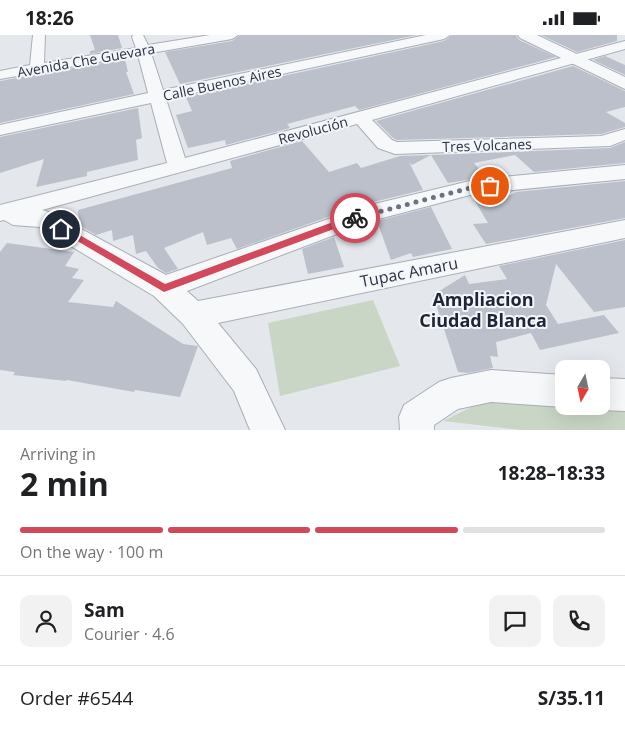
<!DOCTYPE html>
<meta charset="utf-8">
<style>
body{margin:0;font-family:"Open Sans",sans-serif;background:#f2f2f2;color:#202124;height:100vh;display:flex;flex-direction:column;font-size:19px;white-space:nowrap}
*{box-sizing:border-box;margin:0}
p{font-size:16px;color:#757577}
.icon{flex:none;width:28px;height:28px;fill:none;stroke:currentColor;stroke-width:2;stroke-linecap:round;stroke-linejoin:round}
.map{position:relative;height:395px;overflow:hidden}
.details{display:flex;flex-direction:column;background:#fff;flex:1}
.details>*{flex:none}
.needle{width:32px;rotate:189deg}
.tools{position:absolute;left:555px;top:325px;display:grid;gap:10px}
.tools a{display:grid;place-items:center;width:55px;height:55px;border-radius:10px;background:#fff;box-shadow:0 5px 20px #0002;font-size:25px}
.pin{position:absolute;display:grid;place-items:center;width:42px;height:42px;color:#fff;margin:-21px;border:2px solid #fff;border-radius:50%;box-shadow:0 1px 5px #0007}
.courier{position:absolute;display:grid;place-items:center;width:50px;height:50px;margin:-25px;border:4px solid #d1495b;border-radius:50%;background:#fff;color:#222;box-shadow:0 1px 6px #0007}
.headline em{font-style:normal;font-weight:700}
.headline div{display:flex;flex-direction:column-reverse}
.headline{display:flex;align-items:center;justify-content:space-between;height:85px;padding:0 20px}
h1{font-size:32px;font-weight:700;line-height:38px}
.bar{display:grid;grid-template-columns:repeat(4,1fr);gap:8px 5px;align-content:center;height:60px;padding:0 20px}
.bar i{height:6px;border-radius:4px;background:#e0e0e0}
.bar .current{background:#d1495b}
.bar p{grid-column:span 4}
.line{display:flex;align-items:center;gap:12px;padding:0 20px;border-top:1px solid #e0e0e0}
.line div{flex:1}
.round{display:grid;place-items:center;flex:none;width:52px;height:52px;border-radius:10px;background:#f2f2f2}
.status{display:flex;justify-content:space-between;align-items:center;height:35px;padding:0 25px;background:#fff;direction:ltr}
.status svg{height:14px;fill:currentColor}
.map>svg:first-child{display:block}
.green{fill:#c9d6c5}
.building{fill:#bbc0ca}
.lines{fill:none;stroke-linecap:round;stroke-linejoin:round}
.minor-casing{stroke:#a9aeb7;stroke-width:2}
.tertiary-casing{stroke:#a9aeb7;stroke-width:2}
.minor{fill:#f7f8fa;fill-rule:evenodd}
.tertiary{fill:#f7f8fa;fill-rule:evenodd}
.route{fill:#d1495b}
.done{stroke:#6c737f;stroke-width:5;stroke-dasharray:0 9}
.labels{text-anchor:middle;dominant-baseline:central;stroke-width:4;stroke-linejoin:round;paint-order:stroke}
.far-street-label{font-size:14px;fill:#2b3445;stroke:#f4f6f9}
.street-label{font-size:16px;fill:#2b3445;stroke:#f4f6f9}
.neighbourhood-label{font-size:18px;font-weight:bold;fill:#1d2536;stroke:#f4f6f9}
</style>
<div class="status"><b>18:26</b><svg viewBox="0 0 49 12"><path d="M0 12V9h3v3zM5 12V6h3v6zM10 12V3h3v9zM15 12V0h3v12zM26 1h20v11H26zM47 4h2v5h-2z"/></svg></div>
<div class="map">
<svg width="625" height="395" viewBox="0 0 625 395">
<rect width="100%" height="100%" fill="#e4e7ec"/>
<path class="green" d="M 373,265 L 400,331 L 280,361 L 268,288 Z
M 490,363 L 564,371 L 625,374 L 625,395 L 521,395 L 443,386 Z"/>
<path class="building" d="M 90,0 L 118,0 L 122,13 L 90,19 L 90,16 L 95,15 Z
M 240,0 L 417,0 L 180,49 L 165,17 L 232,6 Z
M 452,0 L 516,0 L 519,5 L 556,22 L 359,75 L 355,71 L 287,89 L 290,93 L 226,110 L 225,105 L 188,113 L 176,80 L 192,76 L 186,62 L 444,6 Z
M 541,0 L 617,0 L 617,6 L 577,17 Z
M 605,21 L 625,30 L 625,40 L 593,25 Z
M 125,24 L 128,37 L 126,37 L 134,59 L 0,88 L 0,46 Z
M 573,31 L 625,56 L 625,72 L 606,77 L 625,88 L 625,92 L 601,99 L 397,105 L 393,103 L 376,86 Z
M 138,73 L 142,103 L 136,105 L 138,125 L 87,137 L 87,141 L 36,152 L 44,124 L 0,138 L 0,102 Z
M 302,106 L 329,137 L 357,128 L 361,133 L 400,121 L 431,120 L 412,130 L 409,127 L 423,155 L 365,169 L 237,214 L 231,203 L 207,210 L 203,197 L 164,213 L 178,234 L 166,238 L 158,233 L 146,216 L 136,219 L 133,200 L 113,206 L 112,195 L 96,200 L 79,190 L 78,175 L 232,133 L 230,126 Z
M 625,107 L 625,128 L 534,137 L 515,120 L 474,128 L 486,142 L 448,148 L 431,120 L 610,113 Z
M 625,146 L 625,183 L 486,209 L 473,189 L 488,188 L 472,161 L 501,158 L 505,163 L 516,157 Z
M 431,172 L 452,214 L 413,222 L 411,218 L 391,225 L 377,186 Z
M 334,202 L 344,232 L 308,239 L 302,214 Z
M 625,205 L 625,272 L 594,277 L 556,229 L 546,270 L 558,289 L 604,280 L 619,298 L 540,315 L 531,298 L 496,307 L 498,322 L 490,321 L 493,333 L 468,338 L 458,337 L 433,260 L 465,240 L 469,249 L 507,244 L 499,231 Z
M 7,208 L 74,217 L 65,231 L 79,234 L 72,243 L 84,245 L 68,267 L 113,272 L 116,266 L 183,309 L 198,311 L 180,362 L 135,355 L 134,357 L 67,345 L 66,346 L 13,340 L 15,337 L 0,335 L 0,217 Z"/>
<g class="lines">
<defs>
<path id="minor" d="M 33,0 L 45,0 L 44,28 L 136,13 L 132,2 L 133,0 L 143,0 L 148,10 L 210,0 L 238,0 L 232,4 L 151,18 L 163,55 L 426,0 L 450,0 L 444,4 L 166,64 L 185,123 L 625,6 L 625,14 L 372,85 L 392,105 L 397,107 L 601,101 L 625,94 L 625,105 L 610,111 L 395,119 L 378,113 L 357,89 L 42,175 L 52,178 L 166,240 L 366,171 L 474,145 L 625,130 L 625,144 L 474,159 L 371,186 L 187,256 L 198,266 L 625,185 L 625,203 L 218,288 L 256,334 L 285,395 L 250,395 L 234,356 L 183,289 L 154,261 L 39,192 L 13,190 L 4,185 L 0,186 L 0,170 L 167,128 L 151,68 L 0,100 L 0,90 L 148,58 L 138,20 L 0,44 L 0,36 L 30,30 Z
M 491,335 L 564,340 L 564,371 L 567,371 L 564,372 L 491,367 L 458,374 L 434,390 L 434,395 L 400,395 L 399,382 L 404,370 L 439,347 L 451,343 Z
M 601,343 L 625,344 L 625,376 L 601,375 L 591,371 L 601,371 Z"/>
<path id="tertiary" d="M 518,0 L 537,0 L 625,42 L 625,54 L 520,3 Z"/>
</defs>
<use href="#minor" class="minor-casing"/>
<use href="#tertiary" class="tertiary-casing"/>
<use href="#minor" class="minor"/>
<use href="#tertiary" class="tertiary"/>
</g>
<path class="route" d="M 352,180 L 355,180 L 359,183 L 358,185 L 164,257 L 57,194 L 61,190 L 64,191 L 165,249 Z"/>
<g class="lines">
<path class="done" d="M 355,183 L 474,152 L 490,151"/>
</g>
<g class="labels">
<g class="far-street-label">
<text transform="translate(86 25) rotate(-10)">Avenida Che Guevara</text>
<text transform="translate(222 48) rotate(-12)">Calle Buenos Aires</text>
<text transform="translate(313 95) rotate(-15)">Revolución</text>
<text transform="translate(487 110) rotate(-2)">Tres Volcanes</text>
</g>
<g class="street-label">
<text transform="translate(409 237) rotate(-11)">Tupac Amaru</text>
</g>
<g class="neighbourhood-label">
<text x="483" y="264">Ampliacion<tspan x="483" dy="21">Ciudad Blanca</tspan></text>
</g>
</g>
</svg>
<div class="tools">
<a><svg class="needle" viewBox="-14 -14 28 28"><path d="M0-13l5 13h-10z" fill="#e53935"/><path d="M0 13l5-13h-10z" fill="#757577"/></svg></a>
</div>
<div class="pin" style="left:490px;top:151px;background:#ea580c"><svg class="icon" aria-label="bag" viewBox="0 0 24 24"><path d="M5 8h14l-1 12H6zM9 8a3 3 0 0 1 6 0"/></svg></div>
<div class="pin" style="left:61px;top:194px;background:#1f2937"><svg class="icon" aria-label="home" viewBox="0 0 24 24"><path d="M3 11l9-7 9 7M6 9v11h12V9"/></svg></div>
<div class="courier" style="left:355px;top:183px"><svg class="icon" aria-label="bike" viewBox="0 0 24 24"><circle cx="6" cy="16" r="4"/><circle cx="18" cy="16" r="4"/><path d="M6 16l4-8h5l3 8M10 8l3 8H6M13 5h3"/></svg></div>
</div>
<section class="details">
<div class="headline"><div><h1>2 min</h1><p>Arriving in</p></div><em>18:28–18:33</em></div>
<div class="bar"><i class="current"></i><i class="current"></i><i class="current"></i><i></i><p>On the way · 100 m</p></div>
<div class="line" style="height:90px"><a class="round"><svg class="icon" aria-label="person" viewBox="0 0 24 24"><circle cx="12" cy="8" r="4"/><path d="M4 21q1-7 8-7t8 7"/></svg></a><div><b>Sam</b><p>Courier · 4.6</p></div><a class="round"><svg class="icon" aria-label="chat" viewBox="0 0 24 24"><path d="M4 5h16v11H9l-5 4z"/></svg></a><a class="round"><svg class="icon" aria-label="phone" viewBox="0 0 24 24"><path d="M5 4h4l2 5-3 2q2 4 5 5l2-3 5 2v4C11 20 4 13 5 4z"/></svg></a></div>
<div class="line" style="height:65px"><div>Order #6544</div><b>S/35.11</b></div>
</section>
